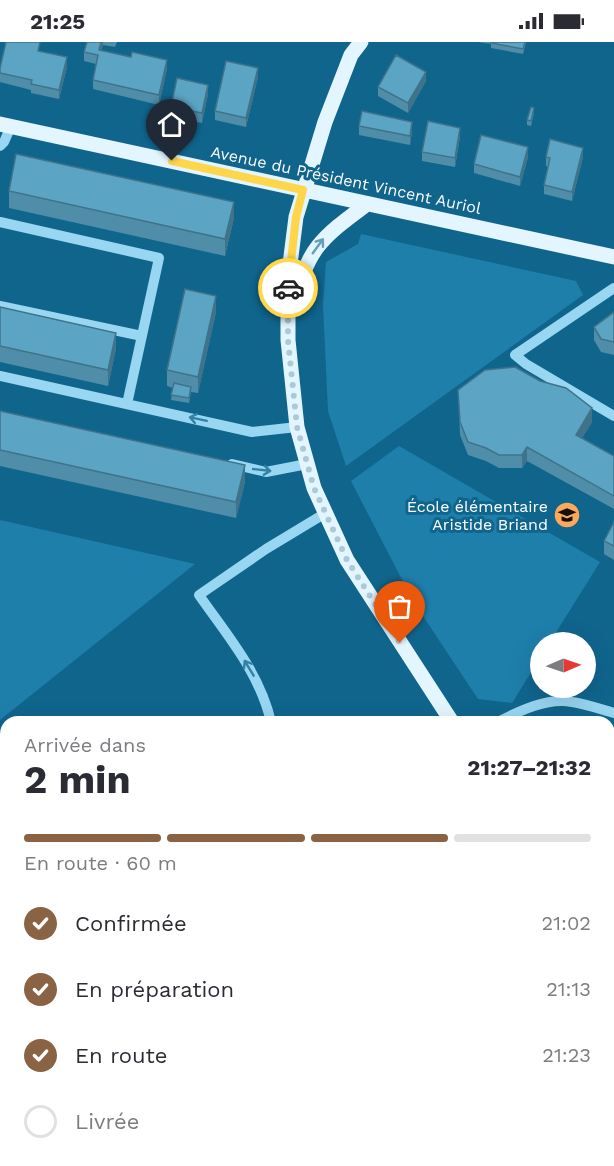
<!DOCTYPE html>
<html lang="fr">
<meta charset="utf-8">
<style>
body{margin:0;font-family:"Work Sans",sans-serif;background:#f2f2f3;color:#2b2b33;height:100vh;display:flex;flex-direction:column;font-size:22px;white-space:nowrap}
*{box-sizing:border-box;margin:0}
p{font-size:20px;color:#7c7c81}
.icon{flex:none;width:33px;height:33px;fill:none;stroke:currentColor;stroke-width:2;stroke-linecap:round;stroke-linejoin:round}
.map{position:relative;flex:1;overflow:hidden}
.side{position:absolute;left:0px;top:674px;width:615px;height:452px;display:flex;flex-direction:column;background:#fff;border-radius:18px 18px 0 0;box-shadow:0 6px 24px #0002}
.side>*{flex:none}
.needle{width:39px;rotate:88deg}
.fabs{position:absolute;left:530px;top:590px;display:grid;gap:12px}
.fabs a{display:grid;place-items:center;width:66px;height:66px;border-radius:50%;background:#fff;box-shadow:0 6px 24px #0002;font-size:30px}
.pin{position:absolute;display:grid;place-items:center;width:51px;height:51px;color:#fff;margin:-62px -26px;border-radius:50% 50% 50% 0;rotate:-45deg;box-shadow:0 0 6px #0007}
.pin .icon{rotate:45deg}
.courier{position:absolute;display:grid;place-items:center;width:60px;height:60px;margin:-30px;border:4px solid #ffd54a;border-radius:50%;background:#fff;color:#222;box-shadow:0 2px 8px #0007}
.overview em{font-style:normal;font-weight:700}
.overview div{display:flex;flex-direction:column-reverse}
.overview{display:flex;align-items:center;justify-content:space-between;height:102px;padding:0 24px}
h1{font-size:39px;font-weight:700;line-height:45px}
.bar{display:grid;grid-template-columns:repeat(4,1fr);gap:9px 6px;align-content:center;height:72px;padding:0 24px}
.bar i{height:8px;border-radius:4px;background:#e1e1e2}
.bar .current{background:#8a6344}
.bar p{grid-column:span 4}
ol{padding:0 24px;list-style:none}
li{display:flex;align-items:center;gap:18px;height:66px}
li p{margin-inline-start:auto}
li .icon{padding:6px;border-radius:50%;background:#8a6344;color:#fff;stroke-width:4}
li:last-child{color:#7c7c81}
li i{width:33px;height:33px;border:3px solid #e1e1e2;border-radius:50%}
.status{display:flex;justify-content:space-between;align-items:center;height:42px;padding:0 30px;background:#fff;direction:ltr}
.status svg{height:16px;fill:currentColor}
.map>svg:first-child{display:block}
.green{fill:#1e7fab}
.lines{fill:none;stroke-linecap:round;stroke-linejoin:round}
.minor{stroke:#98d6f2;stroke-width:10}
.major{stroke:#e3f5ff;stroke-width:15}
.wall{fill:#4f8da9}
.shaded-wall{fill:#407389}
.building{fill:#5ca4c4;stroke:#407389;stroke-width:1.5}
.oneway{stroke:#649fbb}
.oneway2{stroke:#3281a6}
.done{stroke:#abc9d7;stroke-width:6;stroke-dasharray:0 10.8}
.route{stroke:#ffd54a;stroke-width:8}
.labels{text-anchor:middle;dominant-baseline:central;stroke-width:6;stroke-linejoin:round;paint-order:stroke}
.street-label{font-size:16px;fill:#fff;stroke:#10658d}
.poi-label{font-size:16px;fill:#fff;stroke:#10658d;text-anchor:end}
</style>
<div class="status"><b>21:25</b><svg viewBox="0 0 49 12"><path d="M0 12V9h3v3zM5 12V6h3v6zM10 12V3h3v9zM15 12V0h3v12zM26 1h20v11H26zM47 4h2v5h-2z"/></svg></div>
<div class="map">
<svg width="614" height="1124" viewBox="0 0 614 1124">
<rect width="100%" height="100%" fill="#10658d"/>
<path class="green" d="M 361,192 L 576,239 L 583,253 L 346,424 L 328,369 L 323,263 L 326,220 L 358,202 Z
M 399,404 L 600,520 L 550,600 L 540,600 L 540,616 L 512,661 L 478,657 L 413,559 L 351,439 Z
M 0,478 L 195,522 L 0,678 Z"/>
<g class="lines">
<path class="minor" d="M 0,104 L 4,100 L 11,84
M 0,180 L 159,216 L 127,362
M 614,246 L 515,313 L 526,322 L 614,374
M 0,264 L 142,294
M 0,334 L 252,390 L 297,385
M 232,422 L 266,430 L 307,422
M 271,680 C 260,631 227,593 199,553 L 266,507 L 324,472
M 498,680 C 519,669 548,655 572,660 C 586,662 600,667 614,671
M 609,830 L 614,830
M 0,1008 L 6,1008
M 0,1091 L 2,1124
M 289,1119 L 289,1124"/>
<path class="major" d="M 361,0 L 351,13 L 325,80 L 296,175 L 288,238 L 288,298 L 297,385 L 314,446 L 347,518 L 452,680
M 0,82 L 614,215
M 295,263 C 305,207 324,194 367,162
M 496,1124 L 498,1119"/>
</g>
<path class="wall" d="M 87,0 L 117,0 L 115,5 L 103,3 L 101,9 L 167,27 L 159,63 L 93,47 L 93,38 L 96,22 L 84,19 L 84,10 Z
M 478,0 L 526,0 L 523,12 L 491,6 L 491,2 Z
M 40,10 L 67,25 L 59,57 L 31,51 L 31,48 L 0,40 L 0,26 Z
M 258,35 L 246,85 L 215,78 L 215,69 Z
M 426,39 L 408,71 L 378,54 L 378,45 Z
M 208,52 L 202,81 L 171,75 L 171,65 Z
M 534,71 L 531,84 L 527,83 L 527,78 Z
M 359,84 L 412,89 L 410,103 L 359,93 Z
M 460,95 L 455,125 L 422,119 L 422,110 Z
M 528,115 L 520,144 L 474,131 L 474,122 Z
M 546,115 L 583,115 L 572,159 L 544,152 L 544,143 L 548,125 L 546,124 Z
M 9,149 L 234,176 L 225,214 L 9,166 Z
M 0,265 L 116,307 L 108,344 L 0,320 Z
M 216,270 L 198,351 L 191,350 L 189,361 L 171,358 L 173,346 L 167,344 L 167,328 Z
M 614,270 L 614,313 L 601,310 L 594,298 L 594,285 Z
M 458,348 L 592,380 L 582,396 L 614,414 L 614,467 L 527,419 L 522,426 L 499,426 L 486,419 L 468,413 L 460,393 Z
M 0,369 L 245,440 L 236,476 L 0,424 Z
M 614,480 L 614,518 L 604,512 L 604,499 Z
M 609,741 L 614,743 L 614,792 L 609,790 Z
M 0,880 L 6,880 L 6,948 L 0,948 Z"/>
<path class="shaded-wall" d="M 101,0 L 103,0 L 103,3 L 99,17 L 99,8 Z
M 67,15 L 67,25 L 59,57 L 59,48 Z
M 167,18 L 167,27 L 159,63 L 159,53 Z
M 258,26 L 258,35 L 246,85 L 246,76 Z
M 426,30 L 426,39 L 408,71 L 408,61 Z
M 208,43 L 208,52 L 202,81 L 202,71 Z
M 412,80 L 412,89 L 410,103 L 410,94 Z
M 460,86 L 460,95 L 455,125 L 455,116 Z
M 528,105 L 528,115 L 520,144 L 520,135 Z
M 583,106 L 583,115 L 572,159 L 572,150 Z
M 234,160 L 234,176 L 225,214 L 225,197 Z
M 216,254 L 216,270 L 198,351 L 198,335 Z
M 116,291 L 116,307 L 108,344 L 108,328 Z
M 592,366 L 592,380 L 576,406 L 576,393 Z
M 527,405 L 527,419 L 522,426 L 522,413 Z
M 245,423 L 245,440 L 236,476 L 236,460 Z"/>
<path class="building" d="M 6,0 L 40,0 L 38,9 L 67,15 L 59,48 L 31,42 L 32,38 L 0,31 L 0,26 Z
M 87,0 L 101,0 L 99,8 L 131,15 L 132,10 L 167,18 L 159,53 L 93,38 L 98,13 L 84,10 Z
M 491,0 L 525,0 L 523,7 L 491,1 Z
M 396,13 L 426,30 L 408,61 L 378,45 Z
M 226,19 L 258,26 L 246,76 L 215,69 Z
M 177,36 L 208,43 L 202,71 L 171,65 Z
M 531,65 L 534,66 L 531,79 L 527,78 Z
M 362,69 L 412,80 L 410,94 L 359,84 Z
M 428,79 L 460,86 L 455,116 L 422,110 Z
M 481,93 L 528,105 L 520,135 L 474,122 Z
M 550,97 L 583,106 L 572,150 L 544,143 L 550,116 L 546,115 Z
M 16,112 L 234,160 L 225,197 L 9,149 Z
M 185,247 L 216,254 L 198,335 L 167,328 Z
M 0,265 L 116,291 L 108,328 L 0,304 Z
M 614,270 L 614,300 L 601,297 L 594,285 Z
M 515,325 L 540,339 L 566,346 L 592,366 L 576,393 L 614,414 L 614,454 L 527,405 L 522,413 L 499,413 L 486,406 L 468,400 L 460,380 L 458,348 L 485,328 Z
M 174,341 L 191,345 L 189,356 L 171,353 Z
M 0,369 L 245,423 L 236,460 L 0,408 Z
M 614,480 L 614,504 L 604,499 Z
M 609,741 L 614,743 L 614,779 L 609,777 L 611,774 L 609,774 Z
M 0,880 L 6,880 L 6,938 L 0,939 Z
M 614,1109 L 614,1124 L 609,1124 Z
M 157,1119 L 180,1119 L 180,1124 L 157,1124 Z
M 256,1119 L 271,1119 L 271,1124 L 256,1124 Z
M 380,1119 L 409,1119 L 410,1124 L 380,1124 Z"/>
<defs><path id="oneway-shaft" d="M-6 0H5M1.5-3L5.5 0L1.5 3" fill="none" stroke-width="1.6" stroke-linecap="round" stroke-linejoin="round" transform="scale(1.5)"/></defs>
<use class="oneway" href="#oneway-shaft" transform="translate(318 204) rotate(-54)"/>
<g class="oneway2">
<use href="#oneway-shaft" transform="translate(198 377) rotate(-168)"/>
<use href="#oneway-shaft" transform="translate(262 428) rotate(6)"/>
<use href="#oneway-shaft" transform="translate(249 626) rotate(-121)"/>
</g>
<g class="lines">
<path class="done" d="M 288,246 L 288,298 L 297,385 L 314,446 L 347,518 L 400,601"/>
<path class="route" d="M 172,119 L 303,148 L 296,175 L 288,246"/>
</g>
<defs>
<symbol id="school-disc" viewBox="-11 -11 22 22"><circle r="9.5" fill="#ffa859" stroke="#10658d"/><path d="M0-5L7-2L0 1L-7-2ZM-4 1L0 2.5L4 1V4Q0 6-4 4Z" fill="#111"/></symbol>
</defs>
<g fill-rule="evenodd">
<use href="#school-disc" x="552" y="458" width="30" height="30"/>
</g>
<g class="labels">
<g class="street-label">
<text transform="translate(346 138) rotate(12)">Avenue du Président Vincent Auriol</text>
</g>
<g class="poi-label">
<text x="548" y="464">École élémentaire<tspan x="548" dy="18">Aristide Briand</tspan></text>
</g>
</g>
</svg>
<div class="fabs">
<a><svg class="needle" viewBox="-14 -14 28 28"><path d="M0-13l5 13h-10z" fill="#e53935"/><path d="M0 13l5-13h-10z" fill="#7c7c81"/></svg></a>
</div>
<div class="pin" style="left:400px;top:601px;background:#ea580c"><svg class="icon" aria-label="bag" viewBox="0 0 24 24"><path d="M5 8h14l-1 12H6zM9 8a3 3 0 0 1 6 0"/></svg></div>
<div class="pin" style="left:172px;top:119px;background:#1f2937"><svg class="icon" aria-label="home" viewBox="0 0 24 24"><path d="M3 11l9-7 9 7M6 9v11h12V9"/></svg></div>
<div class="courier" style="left:288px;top:246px"><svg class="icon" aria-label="car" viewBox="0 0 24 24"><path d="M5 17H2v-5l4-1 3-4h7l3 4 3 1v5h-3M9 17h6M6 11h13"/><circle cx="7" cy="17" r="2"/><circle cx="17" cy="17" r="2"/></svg></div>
<section class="side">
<div class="overview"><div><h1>2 min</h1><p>Arrivée dans</p></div><em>21:27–21:32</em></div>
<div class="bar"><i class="current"></i><i class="current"></i><i class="current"></i><i></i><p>En route · 60 m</p></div>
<ol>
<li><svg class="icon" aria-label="check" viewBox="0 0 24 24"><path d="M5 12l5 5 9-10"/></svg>Confirmée<p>21:02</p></li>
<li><svg class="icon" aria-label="check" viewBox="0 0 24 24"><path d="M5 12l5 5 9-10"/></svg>En préparation<p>21:13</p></li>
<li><svg class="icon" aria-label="check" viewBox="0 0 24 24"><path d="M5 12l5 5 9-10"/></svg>En route<p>21:23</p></li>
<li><i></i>Livrée</li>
</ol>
</section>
</div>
